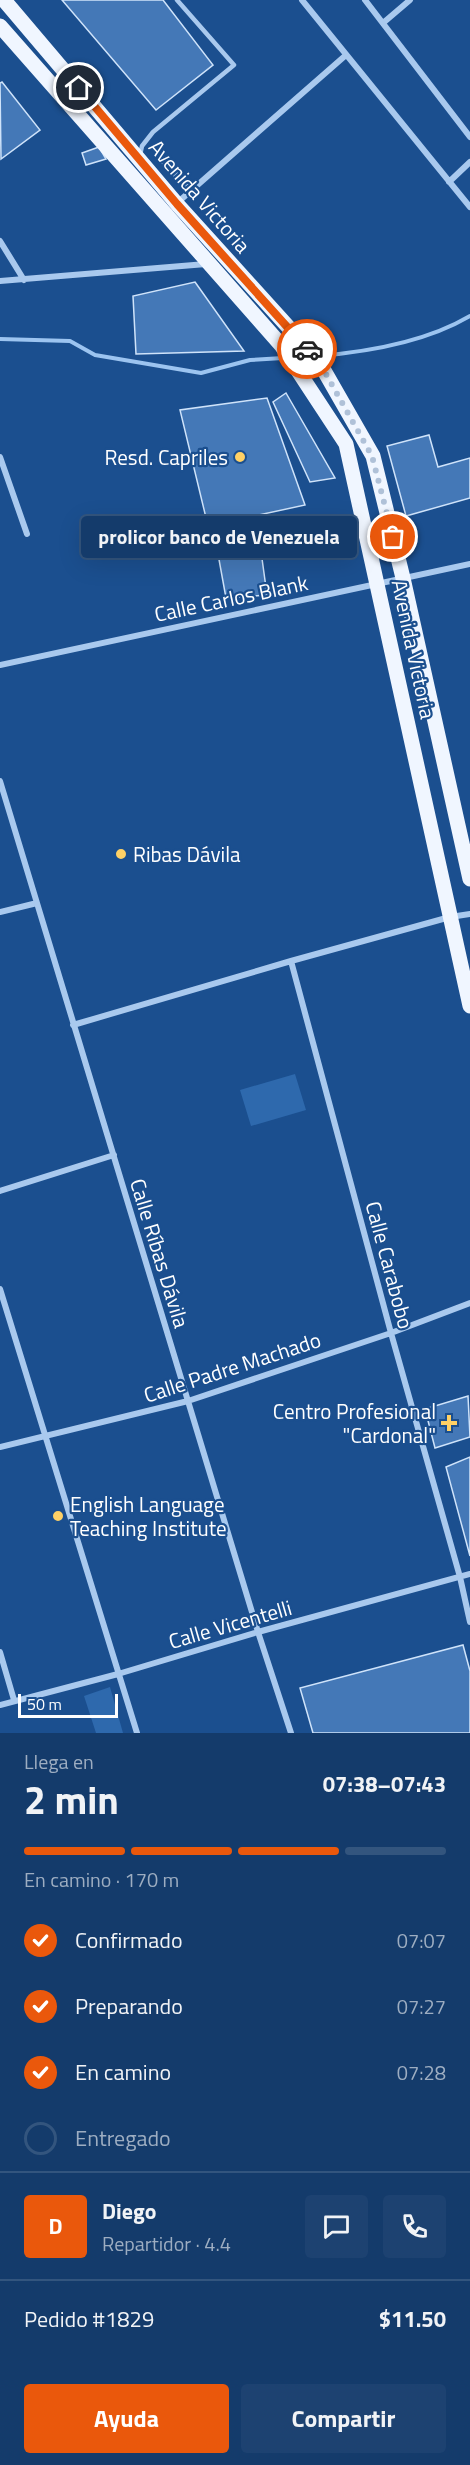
<!DOCTYPE html>
<html lang="es">
<meta charset="utf-8">
<style>
body{margin:0;font-family:"Titillium Web",sans-serif;background:#1d4271;color:#f1f3f6;height:100vh;display:flex;flex-direction:column;font-size:22px;white-space:nowrap}
*{box-sizing:border-box;margin:0}
p{font-size:20px;color:#9dadc1}
.icon{flex:none;width:33px;height:33px;fill:none;stroke:currentColor;stroke-width:2;stroke-linecap:round;stroke-linejoin:round}
.map{position:relative;height:1733px;overflow:hidden}
.side{display:flex;flex-direction:column;background:#143b6b;flex:1}
.side>*{flex:none}
.scale{position:absolute;left:18px;bottom:15px;width:100px;box-sizing:border-box;padding-left:6px;border:3px solid #fff;border-top:0;font-size:16px;line-height:21px;white-space:nowrap;color:#fff;-webkit-text-stroke:4px #1b4f8f;paint-order:stroke}
.pin{position:absolute;display:grid;place-items:center;width:51px;height:51px;color:#fff;margin:-26px;border:3px solid #fff;border-radius:50%;box-shadow:0 2px 6px #0007}
.courier{position:absolute;display:grid;place-items:center;width:60px;height:60px;margin:-30px;border:4px solid #ea580c;border-radius:50%;background:#fff;color:#222;box-shadow:0 2px 8px #0007}
.bubble{position:absolute;height:42px;border-radius:6px;background:#143b6b;box-shadow:0 6px 24px #0002,0 0 0 2px #33557e;font-size:20px;font-weight:700;line-height:42px;text-align:center}
.headline em{font-style:normal;font-weight:700}
.headline div{display:flex;flex-direction:column-reverse}
.headline{display:flex;align-items:center;justify-content:space-between;height:102px;padding:0 24px}
h1{font-size:39px;font-weight:700;line-height:45px}
.bar{display:grid;grid-template-columns:repeat(4,1fr);gap:9px 6px;align-content:center;height:72px;padding:0 24px}
.bar i{height:8px;border-radius:4px;background:#33557e}
.bar .active{background:#ea580c}
.bar p{grid-column:span 4}
.line{display:flex;align-items:center;gap:15px;padding:0 24px;border-top:2px solid #33557e}
.line div{flex:1}
.round{display:grid;place-items:center;flex:none;width:63px;height:63px;border-radius:6px;background:#1d4271}
ol{padding:0 24px;list-style:none}
li{display:flex;align-items:center;gap:18px;height:66px}
li p{margin-inline-start:auto}
li .icon{padding:6px;border-radius:50%;background:#ea580c;color:#fff;stroke-width:4}
li:last-child{color:#9dadc1}
li i{width:33px;height:33px;border:3px solid #33557e;border-radius:50%}
.action{display:flex;gap:12px;margin-top:auto;padding:12px 24px}
.action a{flex:1;height:69px;border-radius:6px;background:#ea580c;color:#fff;font-size:24px;font-weight:700;line-height:69px;text-align:center}
.action a+a{background:#1d4271;color:#f1f3f6}
.map>svg:first-child{display:block}
.green{fill:#2e69ad}
.lines{fill:none;stroke-linecap:round;stroke-linejoin:round}
.stream{stroke:#9cc4f0;stroke-width:4}
.building{fill:#4478b7;stroke:#cfe3fa;stroke-width:1.5}
.service{stroke:#a9c9ee;stroke-width:4.5}
.minor{stroke:#a9c9ee;stroke-width:6}
.primary{stroke:#f0f6ff;stroke-width:15}
.done{stroke:#afc1d8;stroke-width:6;stroke-dasharray:0 10.8}
.route{stroke:#ea580c;stroke-width:8}
.poi-dot{fill:#ffd166;stroke:#1b4f8f;stroke-width:2}
.labels{text-anchor:middle;dominant-baseline:central;stroke-width:4.5;stroke-linejoin:round;paint-order:stroke}
.street-label{font-size:21px;fill:#fff;stroke:#1b4f8f}
.poi-label{font-size:21px;fill:#fff;stroke:#1b4f8f;text-anchor:end}
</style>
<div class="map">
<svg width="470" height="1733" viewBox="0 0 470 1733">
<rect width="100%" height="100%" fill="#1b4f8f"/>
<path class="green" d="M 295,1074 L 306,1110 L 251,1126 L 240,1090 Z
M 110,1687 L 123,1733 L 96,1733 L 84,1696 Z"/>
<g class="lines">
<path class="stream" d="M 0,339 L 70,341 L 95,355 L 201,373 L 250,360 L 283,358
M 318,356 C 367,352 426,342 470,316"/>
</g>
<path class="building" d="M 62,0 L 163,0 L 213,65 L 156,110 Z
M 2,82 L 40,130 L 1,159 L 0,83 Z
M 99,147 L 106,159 L 86,165 L 82,153 Z
M 195,282 L 244,351 L 136,354 L 133,296 Z
M 286,393 L 335,478 L 310,482 L 273,402 Z
M 267,398 L 305,505 L 208,526 L 180,410 Z
M 429,435 L 438,467 L 470,458 L 470,498 L 406,516 L 387,446 Z
M 260,544 L 267,595 L 226,598 L 218,554 Z
M 468,1396 L 470,1437 L 435,1448 L 425,1409 Z
M 470,1457 L 470,1556 L 446,1467 Z
M 463,1645 L 470,1671 L 470,1733 L 313,1733 L 300,1688 Z"/>
<g class="lines">
<path class="service" d="M 140,155 L 142,146 L 153,132 L 234,65 L 177,0"/>
<path class="minor" d="M 302,0 L 470,207
M 365,0 L 470,137
M 383,23 L 410,0
M 164,162 L 191,191
M 449,182 L 470,162
M 177,203 L 346,55
M 0,241 L 24,280
M 0,281 L 206,264
M 0,457 L 27,534
M 0,665 L 470,564
M 0,781 L 258,1632 L 291,1733
M 0,912 L 37,903
M 291,961 L 391,1333 L 460,1577 L 470,1622
M 73,1025 L 291,961 L 450,917 L 470,914
M 0,1191 L 114,1155
M 0,1289 L 137,1733
M 0,1447 L 188,1401 L 391,1333 L 470,1303
M 0,1652 L 14,1700
M 0,1705 L 118,1674 L 258,1632 L 470,1574"/>
<path class="primary" d="M 4,0 L 177,204 L 300,340 L 322,367 L 373,456 L 403,578 L 470,879
M 0,26 L 281,345 L 346,444 L 470,1006"/>
</g>
<g class="lines">
<path class="done" d="M 307,349 L 322,367 L 372,456 L 393,537"/>
<path class="route" d="M 79,88 L 177,204 L 307,349"/>
</g>
<g class="poi-dot">
<circle cx="240" cy="457" r="6"/>
<circle cx="121" cy="854" r="6"/>
<path d="M446 1414h6v6h6v6h-6v6h-6v-6h-6v-6h6z"/>
<circle cx="58" cy="1516" r="6"/>
</g>
<g class="labels">
<g class="street-label">
<text transform="translate(200 196) rotate(49)">Avenida Victoria</text>
<text transform="translate(231 598) rotate(-12)">Calle Carlos Blank</text>
<text transform="translate(414 649) rotate(78)">Avenida Victoria</text>
<text transform="translate(160 1253) rotate(73)">Calle Ríbas Dávila</text>
<text transform="translate(390 1265) rotate(75)">Calle Carabobo</text>
<text transform="translate(232 1367) rotate(-18)">Calle Padre Machado</text>
<text transform="translate(230 1624) rotate(-16)">Calle Vicentelli</text>
</g>
<g class="poi-label">
<text x="228" y="457">Resd. Capriles</text>
<text x="133" y="854" text-anchor="start">Ribas Dávila</text>
<text x="436" y="1411">Centro Profesional<tspan x="436" dy="24">"Cardonal"</tspan></text>
<text x="70" y="1504" text-anchor="start">English Language<tspan x="70" dy="24">Teaching Institute</tspan></text>
</g>
</g>
</svg>
<div class="scale">50 m</div>
<div class="pin" style="left:393px;top:537px;background:#ea580c"><svg class="icon" aria-label="bag" viewBox="0 0 24 24"><path d="M5 8h14l-1 12H6zM9 8a3 3 0 0 1 6 0"/></svg></div>
<div class="pin" style="left:79px;top:88px;background:#1f2937"><svg class="icon" aria-label="home" viewBox="0 0 24 24"><path d="M3 11l9-7 9 7M6 9v11h12V9"/></svg></div>
<div class="courier" style="left:307px;top:349px"><svg class="icon" aria-label="car" viewBox="0 0 24 24"><path d="M5 17H2v-5l4-1 3-4h7l3 4 3 1v5h-3M9 17h6M6 11h13"/><circle cx="7" cy="17" r="2"/><circle cx="17" cy="17" r="2"/></svg></div>
<div class="bubble" style="left:81px;top:516px;width:276px">prolicor banco de Venezuela</div>
</div>
<section class="side">
<div class="headline"><div><h1>2 min</h1><p>Llega en</p></div><em>07:38–07:43</em></div>
<div class="bar"><i class="active"></i><i class="active"></i><i class="active"></i><i></i><p>En camino · 170 m</p></div>
<ol>
<li><svg class="icon" aria-label="check" viewBox="0 0 24 24"><path d="M5 12l5 5 9-10"/></svg>Confirmado<p>07:07</p></li>
<li><svg class="icon" aria-label="check" viewBox="0 0 24 24"><path d="M5 12l5 5 9-10"/></svg>Preparando<p>07:27</p></li>
<li><svg class="icon" aria-label="check" viewBox="0 0 24 24"><path d="M5 12l5 5 9-10"/></svg>En camino<p>07:28</p></li>
<li><i></i>Entregado</li>
</ol>
<div class="line" style="height:108px"><b class="round" style="background:#ea580c;color:#fff">D</b><div><b>Diego</b><p>Repartidor · 4.4</p></div><a class="round"><svg class="icon" aria-label="chat" viewBox="0 0 24 24"><path d="M4 5h16v11H9l-5 4z"/></svg></a><a class="round"><svg class="icon" aria-label="phone" viewBox="0 0 24 24"><path d="M5 4h4l2 5-3 2q2 4 5 5l2-3 5 2v4C11 20 4 13 5 4z"/></svg></a></div>
<div class="line" style="height:78px"><div>Pedido #1829</div><b>$11.50</b></div>
<div class="action"><a>Ayuda</a><a>Compartir</a></div>
</section>
